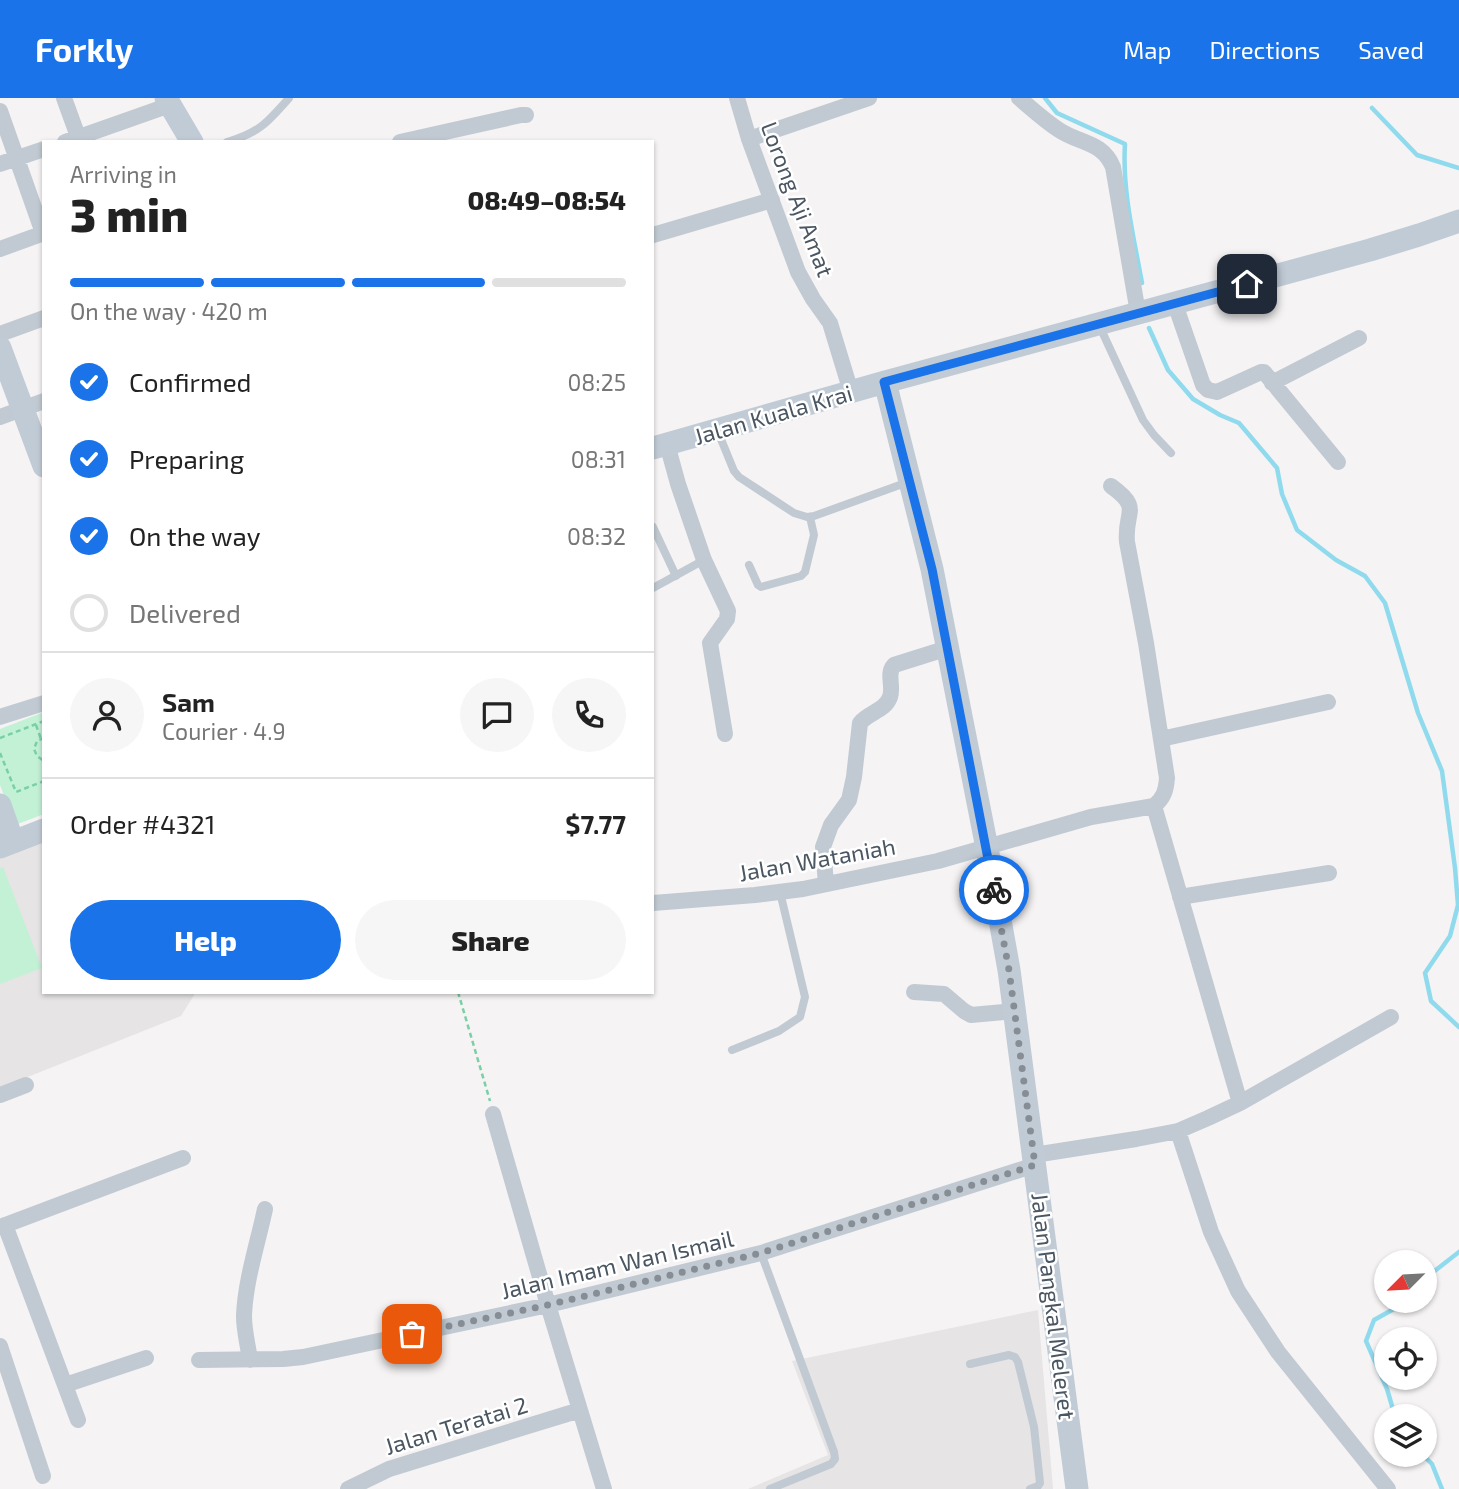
<!DOCTYPE html>
<meta charset="utf-8">
<style>
body{margin:0;font-family:"Exo 2",sans-serif;background:#f6f6f6;color:#222;height:100vh;display:flex;flex-direction:column;font-size:26px;white-space:nowrap}
*{box-sizing:border-box;margin:0}
p{font-size:23px;color:#767676}
.icon{flex:none;width:38px;height:38px;fill:none;stroke:currentColor;stroke-width:2;stroke-linecap:round;stroke-linejoin:round}
.map{position:relative;flex:1;overflow:hidden}
.sheet{position:absolute;left:42px;top:42px;width:612px;height:854px;display:flex;flex-direction:column;background:#fff;border-radius:0px;box-shadow:0 2px 5px #0004}
.sheet>*{flex:none}
.needle{width:46px;rotate:246deg}
.controls{position:absolute;left:1374px;top:1152px;display:grid;gap:14px}
.controls a{display:grid;place-items:center;width:63px;height:63px;border-radius:50%;background:#fff;box-shadow:0 2px 5px #0004;font-size:35px}
.pin{position:absolute;display:grid;place-items:center;width:60px;height:60px;color:#fff;margin:-30px;border-radius:14px;box-shadow:0 4px 10px #0006}
.courier{position:absolute;display:grid;place-items:center;width:70px;height:70px;margin:-35px;border:5px solid #1a73e8;border-radius:50%;background:#fff;color:#222;box-shadow:0 2px 9px #0007}
.summary em{font-style:normal;font-weight:800}
.summary div{display:flex;flex-direction:column-reverse}
.summary{display:flex;align-items:center;justify-content:space-between;height:119px;padding:0 28px}
h1{font-size:46px;font-weight:800;line-height:52px}
.bar{display:grid;grid-template-columns:repeat(4,1fr);gap:10px 7px;align-content:center;height:84px;padding:0 28px}
.bar i{height:9px;border-radius:5px;background:#e0e0e0}
.bar .active{background:#1a73e8}
.bar p{grid-column:span 4}
.line{display:flex;align-items:center;gap:18px;padding:0 28px;border-top:2px solid #e0e0e0}
.line div{flex:1}
.round{display:grid;place-items:center;flex:none;width:74px;height:74px;border-radius:37px;background:#f6f6f6}
ol{padding:0 28px;list-style:none}
li{display:flex;align-items:center;gap:21px;height:77px}
li p{margin-inline-start:auto}
li .icon{padding:7px;border-radius:50%;background:#1a73e8;color:#fff;stroke-width:4}
li:last-child{color:#767676}
li i{width:38px;height:38px;border:4px solid #e0e0e0;border-radius:50%}
.button{display:flex;gap:14px;margin-top:auto;padding:14px 28px}
.button a{flex:1;height:80px;border-radius:42px;background:#1a73e8;color:#fff;font-size:28px;font-weight:800;line-height:80px;text-align:center}
.button a+a{background:#f6f6f6;color:#222}
header{display:flex;align-items:center;gap:42px;box-sizing:border-box;height:98px;padding:0 35px;background:#1a73e8;color:#fff}
header strong{font-size:33px}
nav{display:flex;gap:38px;margin-inline-start:auto;font-size:24px}
.map>svg:first-child{display:block}
.education{fill:#e6e4e5}
.park{fill:#c3f1d5}
.lines{fill:none;stroke-linecap:round;stroke-linejoin:round}
.stream{stroke:#90daee;stroke-width:4.5}
.path{stroke:#7ad0a6;stroke-width:2.5;stroke-dasharray:5 3.5;stroke-linecap:butt}
.lane{stroke:#c1cad2;stroke-width:8}
.street{stroke:#c1cad2;stroke-width:16}
.secondary{stroke:#c1cbd6;stroke-width:23}
.done{stroke:#868d94;stroke-width:7;stroke-dasharray:0 12.6}
.route{stroke:#1a73e8;stroke-width:9}
.labels{text-anchor:middle;dominant-baseline:central;stroke-width:5;stroke-linejoin:round;paint-order:stroke}
.street-label{font-size:23px;fill:#4a5661;stroke:#fff}
</style>
<header>
<strong>Forkly</strong>
<nav><a>Map</a><a>Directions</a><a>Saved</a></nav>
</header>
<div class="map">
<svg width="1459" height="1391" viewBox="0 0 1459 1391">
<rect width="100%" height="100%" fill="#f5f3f3"/>
<path class="education" d="M 44,736 L 44,894 L 196,894 L 181,918 L 0,990 L 0,753 Z
M 1038,1212 L 1053,1391 L 748,1391 L 828,1357 L 792,1263 Z"/>
<path class="park" d="M 44,614 L 44,716 L 15,727 L 0,687 L 0,631 Z
M 3,769 L 42,870 L 0,886 L 0,770 Z"/>
<g class="lines">
<path class="stream" d="M 1045,0 L 1057,15 L 1125,46 C 1122,93 1134,140 1142,185
M 1372,10 L 1417,57 L 1459,70
M 1149,230 L 1168,272 L 1193,301 L 1220,317 L 1239,325 L 1277,370 L 1282,396 L 1297,432 L 1336,462 L 1365,478 L 1385,505 L 1418,615 L 1442,673 L 1455,770 L 1458,807 L 1450,838 L 1425,875 L 1431,903 L 1459,929
M 1424,1185 L 1432,1175 L 1459,1154
M 1395,1318 L 1387,1291 L 1366,1243 L 1374,1222 L 1410,1202
M 1422,1356 L 1432,1366 L 1442,1391"/>
<path class="path" d="M 36,627 L 41,641
M 0,640 L 44,623
M 44,640 L 37,643 L 34,651 L 37,658 L 44,663
M 0,655 L 16,694 L 44,683
M 458,894 L 490,1003"/>
<path class="lane" d="M 227,44 C 259,35 268,24 289,0
M 1099,227 L 1143,322 L 1154,337 L 1171,355
M 718,334 L 734,373 L 739,379 L 794,415 L 807,419 L 814,418 L 908,384
M 653,429 L 676,478
M 749,467 L 758,487 L 761,489 L 801,478 L 805,474 L 814,437 L 810,419
M 653,490 L 704,462
M 732,952 L 779,933 L 800,919 L 805,899 L 780,794
M 761,1155 L 834,1354 L 835,1361 L 831,1366 L 770,1391
M 970,1266 L 1009,1257 L 1015,1259 L 1018,1264 L 1034,1329 L 1040,1385 L 1038,1388 L 1030,1391"/>
<path class="street" d="M 64,0 L 80,44
M 737,0 L 749,41 L 798,174 L 813,201 L 830,225 L 851,294
M 1019,0 C 1032,11 1045,23 1059,32 C 1080,46 1102,43 1113,69 L 1138,215
M 0,13 L 43,135
M 749,41 L 869,0
M 65,44 L 170,7
M 400,44 L 521,17 L 526,17
M 0,66 L 44,51
M 653,137 L 772,102
M 0,151 L 44,135
M 1175,206 L 1203,287 L 1208,292 L 1217,294 L 1261,274 L 1264,274 L 1338,364
M 0,236 L 44,220
M 1272,285 L 1359,240
M 0,319 L 44,303
M 667,346 L 678,386 L 704,462 L 728,513 L 727,521 L 710,545 L 725,636
M 0,619 L 44,605
M 1161,641 L 1328,604
M 1154,708 L 1240,1005
M 826,786 L 823,749 L 831,727 L 849,702 L 854,679 L 860,625 C 869,614 885,613 890,599 C 894,588 886,576 894,567 L 948,550
M 1180,799 L 1329,775
M 653,805 L 755,797 L 803,791 L 938,763 L 1091,719 L 1154,708 C 1164,700 1166,692 1167,680 L 1146,545 L 1127,444 C 1124,413 1143,411 1111,388
M 914,894 L 944,896 L 964,913 L 971,917 L 1015,913
M 0,997 L 26,987
M 493,1016 L 548,1207 L 604,1391
M 1178,1033 L 1211,1134 L 1238,1193 L 1278,1254 L 1388,1391
M 1034,1057 L 1136,1041 L 1178,1033 L 1208,1020 L 1240,1005 L 1391,919
M 5,1127 L 78,1322
M 0,1129 L 183,1060
M 0,1248 L 43,1378
M 199,1262 L 283,1261 L 303,1259 L 548,1207 L 761,1155 L 1035,1067
M 250,1262 C 248,1247 244,1233 244,1218 C 245,1184 258,1144 265,1111
M 65,1287 L 146,1260
M 348,1391 L 389,1371 L 580,1312"/>
<path class="secondary" d="M 166,0 L 192,44
M 0,250 L 44,368
M 885,284 L 932,471 L 987,750 L 1009,872 L 1077,1391
M 653,350 L 885,284 L 1370,152 L 1419,137 L 1459,123
M 0,707 L 13,744
M 0,749 L 44,732"/>
</g>
<g class="lines">
<path class="done" d="M 412,1236 L 548,1207 L 761,1155 L 1035,1067 L 1009,872 L 994,792"/>
<path class="route" d="M 994,792 L 932,471 L 884,284 L 1247,186"/>
</g>
<g class="labels">
<g class="street-label">
<text transform="translate(798 101) rotate(69)">Lorong Aji Amat</text>
<text transform="translate(773 316) rotate(-16)">Jalan Kuala Krai</text>
<text transform="translate(817 761) rotate(-10)">Jalan Wataniah</text>
<text transform="translate(617 1166) rotate(-13)">Jalan Imam Wan Ismail</text>
<text transform="translate(1054 1208) rotate(83)">Jalan Pangkal Meleret</text>
<text transform="translate(456 1327) rotate(-17)">Jalan Teratai 2</text>
</g>
</g>
</svg>
<div class="controls">
<a><svg class="needle" viewBox="-14 -14 28 28"><path d="M0-13l5 13h-10z" fill="#e53935"/><path d="M0 13l5-13h-10z" fill="#767676"/></svg></a>
<a><svg class="icon" aria-label="locate" viewBox="0 0 24 24"><circle cx="12" cy="12" r="6"/><path d="M12 2v4M12 18v4M2 12h4M18 12h4"/></svg></a>
<a><svg class="icon" aria-label="layers" viewBox="0 0 24 24"><path d="M12 4l9 5-9 5-9-5zM3 14l9 5 9-5"/></svg></a>
</div>
<div class="pin" style="left:412px;top:1236px;background:#ea580c"><svg class="icon" aria-label="bag" viewBox="0 0 24 24"><path d="M5 8h14l-1 12H6zM9 8a3 3 0 0 1 6 0"/></svg></div>
<div class="pin" style="left:1247px;top:186px;background:#1f2937"><svg class="icon" aria-label="home" viewBox="0 0 24 24"><path d="M3 11l9-7 9 7M6 9v11h12V9"/></svg></div>
<div class="courier" style="left:994px;top:792px"><svg class="icon" aria-label="bike" viewBox="0 0 24 24"><circle cx="6" cy="16" r="4"/><circle cx="18" cy="16" r="4"/><path d="M6 16l4-8h5l3 8M10 8l3 8H6M13 5h3"/></svg></div>
<section class="sheet">
<div class="summary"><div><h1>3 min</h1><p>Arriving in</p></div><em>08:49–08:54</em></div>
<div class="bar"><i class="active"></i><i class="active"></i><i class="active"></i><i></i><p>On the way · 420 m</p></div>
<ol>
<li><svg class="icon" aria-label="check" viewBox="0 0 24 24"><path d="M5 12l5 5 9-10"/></svg>Confirmed<p>08:25</p></li>
<li><svg class="icon" aria-label="check" viewBox="0 0 24 24"><path d="M5 12l5 5 9-10"/></svg>Preparing<p>08:31</p></li>
<li><svg class="icon" aria-label="check" viewBox="0 0 24 24"><path d="M5 12l5 5 9-10"/></svg>On the way<p>08:32</p></li>
<li><i></i>Delivered</li>
</ol>
<div class="line" style="height:126px"><a class="round"><svg class="icon" aria-label="person" viewBox="0 0 24 24"><circle cx="12" cy="8" r="4"/><path d="M4 21q1-7 8-7t8 7"/></svg></a><div><b>Sam</b><p>Courier · 4.9</p></div><a class="round"><svg class="icon" aria-label="chat" viewBox="0 0 24 24"><path d="M4 5h16v11H9l-5 4z"/></svg></a><a class="round"><svg class="icon" aria-label="phone" viewBox="0 0 24 24"><path d="M5 4h4l2 5-3 2q2 4 5 5l2-3 5 2v4C11 20 4 13 5 4z"/></svg></a></div>
<div class="line" style="height:91px"><div>Order #4321</div><b>$7.77</b></div>
<div class="button"><a>Help</a><a>Share</a></div>
</section>
</div>
